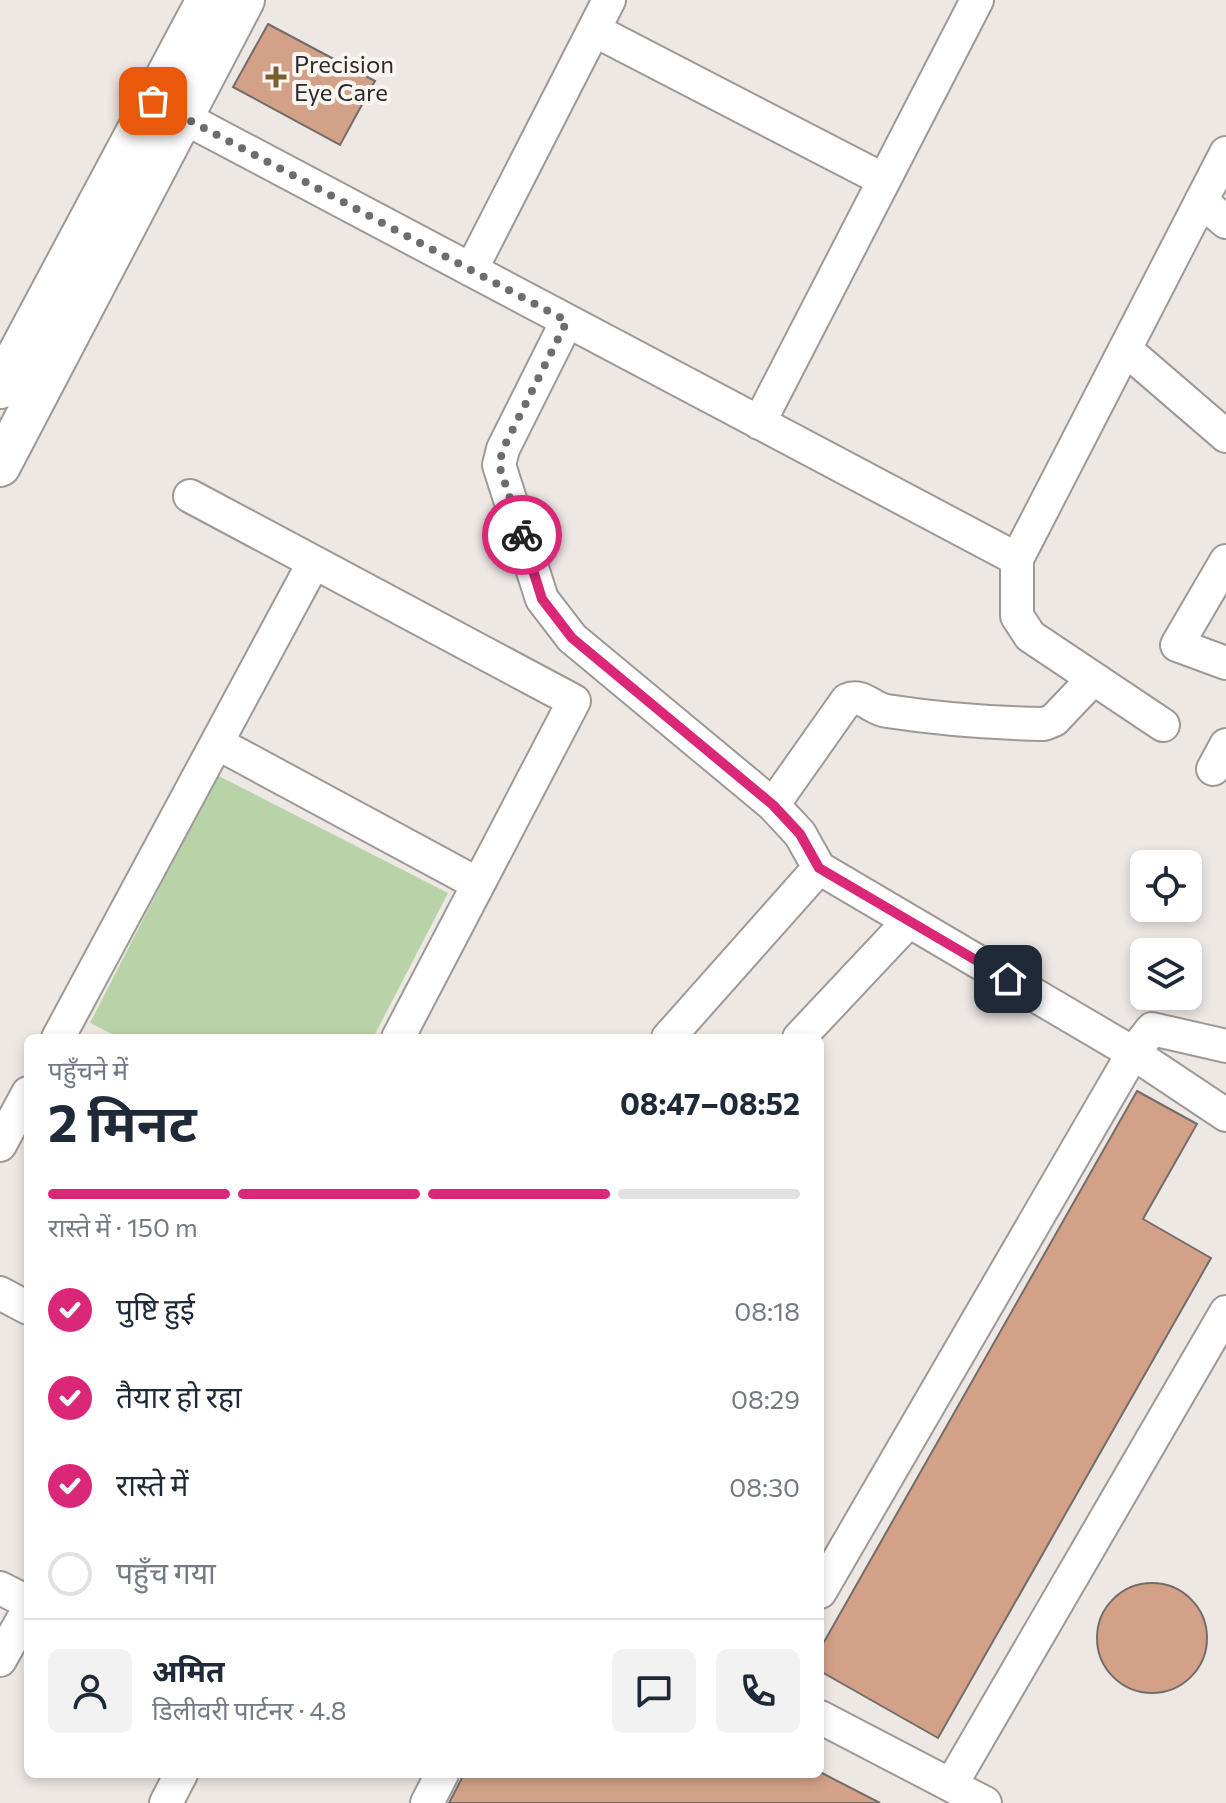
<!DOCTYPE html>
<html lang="hi">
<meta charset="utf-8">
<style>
body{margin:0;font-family:Commissioner,"Noto Sans Devanagari",sans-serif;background:#f2f2f3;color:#1f2937;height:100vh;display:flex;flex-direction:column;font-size:30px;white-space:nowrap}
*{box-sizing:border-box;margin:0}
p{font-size:26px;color:#747a83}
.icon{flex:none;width:44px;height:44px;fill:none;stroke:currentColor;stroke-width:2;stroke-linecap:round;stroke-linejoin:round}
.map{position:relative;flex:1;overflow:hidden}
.drawer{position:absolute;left:24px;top:1034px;width:800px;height:744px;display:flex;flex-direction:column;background:#fff;border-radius:12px;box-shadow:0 4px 12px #0003}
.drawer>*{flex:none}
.controls{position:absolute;left:1130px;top:850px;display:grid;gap:16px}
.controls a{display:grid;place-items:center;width:72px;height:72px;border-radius:12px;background:#fff;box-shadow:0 4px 12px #0003;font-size:40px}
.pin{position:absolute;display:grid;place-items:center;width:68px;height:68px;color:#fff;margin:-34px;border-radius:16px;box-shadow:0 4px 12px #0006}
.courier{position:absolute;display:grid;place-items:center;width:80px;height:80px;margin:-40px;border:6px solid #db2777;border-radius:50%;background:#fff;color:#222;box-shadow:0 2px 10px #0007}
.overview em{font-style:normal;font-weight:700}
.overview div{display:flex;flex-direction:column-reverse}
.overview{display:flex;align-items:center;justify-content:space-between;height:136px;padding:0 24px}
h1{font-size:52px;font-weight:700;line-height:60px}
.bar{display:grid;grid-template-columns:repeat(4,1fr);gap:12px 8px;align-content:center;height:96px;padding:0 24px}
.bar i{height:10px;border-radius:6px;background:#e0e1e3}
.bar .active{background:#db2777}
.bar p{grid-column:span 4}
.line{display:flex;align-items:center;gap:20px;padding:0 24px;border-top:2px solid #e0e1e3}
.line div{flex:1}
.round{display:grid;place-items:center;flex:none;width:84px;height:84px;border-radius:12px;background:#f2f2f3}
ol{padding:0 24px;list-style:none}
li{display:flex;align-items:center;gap:24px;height:88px}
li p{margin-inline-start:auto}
li .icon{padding:8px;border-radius:50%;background:#db2777;color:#fff;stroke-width:4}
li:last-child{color:#747a83}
li i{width:44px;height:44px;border:4px solid #e0e1e3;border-radius:50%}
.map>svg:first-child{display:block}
.green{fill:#b8d3a8}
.building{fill:#d2a187;stroke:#736d6a;stroke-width:2}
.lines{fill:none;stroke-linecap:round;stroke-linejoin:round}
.minor-casing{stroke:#9e9996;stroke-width:36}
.major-casing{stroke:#9e9996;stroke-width:44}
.minor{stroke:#fff;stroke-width:32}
.major{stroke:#fff;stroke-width:40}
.done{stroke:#706c6b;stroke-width:8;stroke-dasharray:0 14.4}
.route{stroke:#db2777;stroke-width:10}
.poi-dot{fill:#7a5e31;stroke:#fbf5f2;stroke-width:3}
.labels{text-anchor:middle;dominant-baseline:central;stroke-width:8;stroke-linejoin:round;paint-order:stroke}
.poi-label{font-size:24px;fill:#2c2a29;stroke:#fbf5f2;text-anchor:start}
</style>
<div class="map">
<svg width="1226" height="1803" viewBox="0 0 1226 1803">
<rect width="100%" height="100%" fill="#eee8e5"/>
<path class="green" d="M 217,775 L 448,893 L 373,1038 L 120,1038 L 90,1023 Z"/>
<path class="building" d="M 268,24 L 375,81 L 340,145 L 233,87 Z
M 1137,1091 L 1197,1124 L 1143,1219 L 1211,1258 L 938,1738 L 820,1671 L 820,1649 Z
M1097 1638a55 55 0 1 1 110 0a55 55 0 1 1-110 0Z
M 820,1772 L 880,1803 L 449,1803 L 464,1774 L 820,1774 Z"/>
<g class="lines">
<defs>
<path id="minor" d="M 594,30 L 884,180
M 164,107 L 1017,559
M 1201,201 L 1226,222
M 471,270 L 609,0
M 567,321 L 503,449 L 499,465 L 542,599 L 572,638 L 773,805 L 800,834 L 819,868 L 1133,1053 L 1226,1115
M 1125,349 L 1226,436
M 759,423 L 977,0
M 190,496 L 574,701 L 398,1038
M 1226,561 L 1177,645 L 1226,663
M 1163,725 L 1030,636 L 1017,616 L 1017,559 L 1226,153
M 217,743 L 478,884
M 1213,769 L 1226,745
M 773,805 L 847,700 C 862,693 872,709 887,711 C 939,719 991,723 1044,724 L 1054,720 L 1092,680
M 58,1038 L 314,562
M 668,1038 L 819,868
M 799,1038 L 909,921
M 0,1145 L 28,1093
M 0,1293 L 28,1308
M 0,1588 L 28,1602
M 820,1592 L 1133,1053 L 1152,1029 L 1226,1046
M 0,1660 L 28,1610
M 820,1717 L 985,1803
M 951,1785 L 1226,1312
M 166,1803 L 181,1774
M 427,1803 L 442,1774"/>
<path id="major" d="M 0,388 L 207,0
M 0,466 L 244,0"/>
</defs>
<use href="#minor" class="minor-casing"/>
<use href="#major" class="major-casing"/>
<use href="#minor" class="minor"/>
<use href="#major" class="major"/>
</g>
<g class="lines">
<path class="done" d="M 153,101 L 567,321 L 503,449 L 499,465 L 522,535"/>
<path class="route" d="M 522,535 L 542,599 L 572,638 L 773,805 L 800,834 L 819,868 L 1008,979"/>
</g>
<path class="poi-dot" d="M272 65h8v8h8v8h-8v8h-8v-8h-8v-8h8z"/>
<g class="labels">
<g class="poi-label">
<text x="294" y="63">Precision<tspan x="294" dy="28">Eye Care</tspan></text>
</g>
</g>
</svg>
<div class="controls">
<a><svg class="icon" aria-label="locate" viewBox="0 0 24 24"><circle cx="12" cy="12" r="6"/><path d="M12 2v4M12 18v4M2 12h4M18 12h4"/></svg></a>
<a><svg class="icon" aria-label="layers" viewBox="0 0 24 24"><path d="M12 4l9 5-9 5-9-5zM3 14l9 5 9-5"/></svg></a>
</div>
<div class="pin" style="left:153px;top:101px;background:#ea580c"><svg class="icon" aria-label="bag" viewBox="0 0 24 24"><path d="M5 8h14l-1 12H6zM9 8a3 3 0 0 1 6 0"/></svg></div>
<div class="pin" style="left:1008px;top:979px;background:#1f2937"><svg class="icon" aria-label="home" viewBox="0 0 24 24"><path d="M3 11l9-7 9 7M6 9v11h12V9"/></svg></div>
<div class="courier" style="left:522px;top:535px"><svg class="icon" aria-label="bike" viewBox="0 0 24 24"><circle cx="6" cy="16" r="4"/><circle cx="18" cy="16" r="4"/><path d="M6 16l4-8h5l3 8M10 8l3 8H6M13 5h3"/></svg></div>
<section class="drawer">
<div class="overview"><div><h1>2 मिनट</h1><p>पहुँचने में</p></div><em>08:47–08:52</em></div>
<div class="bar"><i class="active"></i><i class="active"></i><i class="active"></i><i></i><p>रास्ते में · 150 m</p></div>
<ol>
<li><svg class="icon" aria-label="check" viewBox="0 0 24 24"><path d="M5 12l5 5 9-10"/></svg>पुष्टि हुई<p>08:18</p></li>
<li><svg class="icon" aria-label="check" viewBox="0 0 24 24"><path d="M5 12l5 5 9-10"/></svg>तैयार हो रहा<p>08:29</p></li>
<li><svg class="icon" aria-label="check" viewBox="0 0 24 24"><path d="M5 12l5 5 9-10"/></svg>रास्ते में<p>08:30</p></li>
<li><i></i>पहुँच गया</li>
</ol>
<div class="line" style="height:144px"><a class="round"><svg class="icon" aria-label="person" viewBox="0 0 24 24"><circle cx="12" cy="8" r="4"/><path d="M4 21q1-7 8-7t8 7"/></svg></a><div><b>अमित</b><p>डिलीवरी पार्टनर · 4.8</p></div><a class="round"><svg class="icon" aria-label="chat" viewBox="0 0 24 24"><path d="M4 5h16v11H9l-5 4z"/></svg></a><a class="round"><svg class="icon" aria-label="phone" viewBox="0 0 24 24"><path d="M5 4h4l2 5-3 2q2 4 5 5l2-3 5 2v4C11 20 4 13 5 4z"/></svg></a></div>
</section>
</div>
